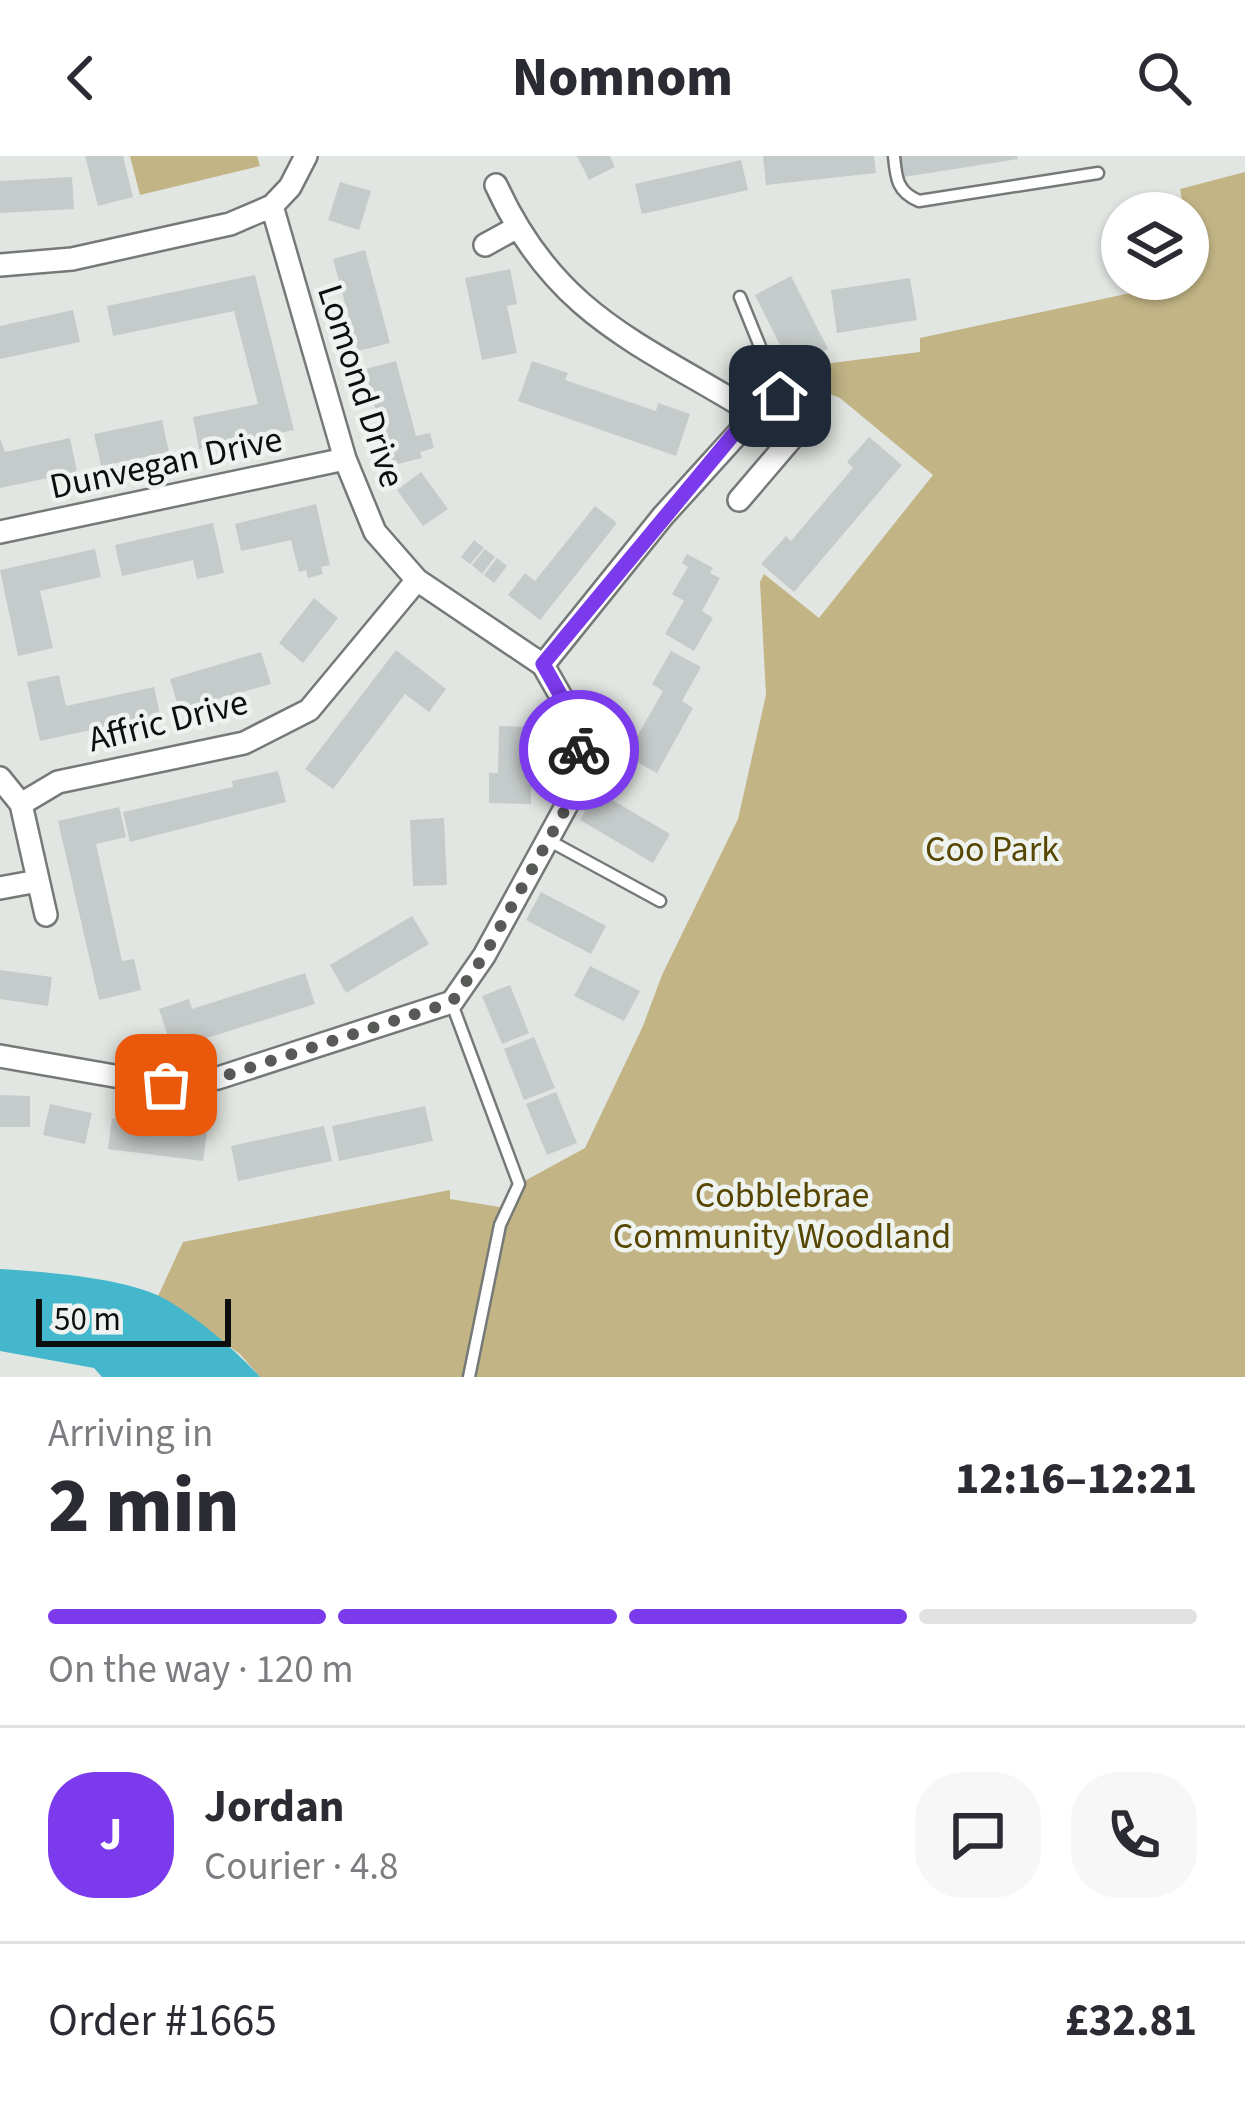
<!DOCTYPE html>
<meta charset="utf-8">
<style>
body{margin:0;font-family:"Source Sans 3",sans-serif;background:#f7f7f7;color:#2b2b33;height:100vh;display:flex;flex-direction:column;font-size:45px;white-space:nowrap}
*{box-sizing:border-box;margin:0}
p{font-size:39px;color:#7c7c81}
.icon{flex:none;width:66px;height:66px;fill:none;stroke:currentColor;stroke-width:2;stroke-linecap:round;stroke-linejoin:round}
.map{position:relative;height:1221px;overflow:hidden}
.side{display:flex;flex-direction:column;background:#fff;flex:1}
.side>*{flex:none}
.tools{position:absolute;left:1101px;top:36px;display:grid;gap:24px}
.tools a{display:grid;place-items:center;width:108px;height:108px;border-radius:50%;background:#fff;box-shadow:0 3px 9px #0004;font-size:60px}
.scale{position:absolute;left:36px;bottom:30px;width:195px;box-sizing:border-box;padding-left:12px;border:6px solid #0d0f0e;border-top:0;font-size:33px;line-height:42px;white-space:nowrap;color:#0d0f0e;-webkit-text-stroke:9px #eff3f0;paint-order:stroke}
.pin{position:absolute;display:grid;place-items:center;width:102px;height:102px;color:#fff;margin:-51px;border-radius:24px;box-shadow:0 6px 18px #0006}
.courier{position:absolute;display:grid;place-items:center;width:120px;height:120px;margin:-60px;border:9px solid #7c3aed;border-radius:50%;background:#fff;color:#222;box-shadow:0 3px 15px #0007}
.overview em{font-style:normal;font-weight:800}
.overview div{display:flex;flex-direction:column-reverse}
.overview{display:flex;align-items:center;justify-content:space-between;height:204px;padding:0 48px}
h1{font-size:78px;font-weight:800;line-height:90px}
.bar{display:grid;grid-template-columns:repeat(4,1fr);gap:18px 12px;align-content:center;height:144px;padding:0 48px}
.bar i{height:15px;border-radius:9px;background:#e1e1e2}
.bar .current{background:#7c3aed}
.bar p{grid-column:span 4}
.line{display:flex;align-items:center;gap:30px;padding:0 48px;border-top:3px solid #e1e1e2}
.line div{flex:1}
.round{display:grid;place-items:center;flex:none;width:126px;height:126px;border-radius:48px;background:#f7f7f7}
header{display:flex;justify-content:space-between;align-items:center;height:156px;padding:0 48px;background:#fff;font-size:54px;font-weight:800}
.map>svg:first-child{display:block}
.green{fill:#c2b485}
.water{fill:#44b7cc}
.building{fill:#c5cbca}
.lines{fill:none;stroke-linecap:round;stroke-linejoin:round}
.lane-casing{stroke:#767a77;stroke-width:15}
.street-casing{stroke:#767a77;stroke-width:26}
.lane{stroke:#fff;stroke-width:10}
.street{stroke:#fff;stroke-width:21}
.done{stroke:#585a58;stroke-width:12;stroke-dasharray:0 21.6}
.route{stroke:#7c3aed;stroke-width:15}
.labels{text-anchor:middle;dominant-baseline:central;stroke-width:9;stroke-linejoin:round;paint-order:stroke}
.street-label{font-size:36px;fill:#0d0f0e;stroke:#eff3f0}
.park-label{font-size:36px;fill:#564601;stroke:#eff3f0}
</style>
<header><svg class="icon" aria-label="back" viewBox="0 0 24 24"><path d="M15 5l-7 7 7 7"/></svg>Nomnom<svg class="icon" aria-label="search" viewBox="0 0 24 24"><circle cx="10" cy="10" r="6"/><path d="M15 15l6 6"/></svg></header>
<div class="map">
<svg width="1245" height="1221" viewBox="0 0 1245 1221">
<rect width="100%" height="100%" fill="#e2e6e2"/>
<path class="green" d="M 130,0 L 257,0 L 260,10 L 140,39 Z
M 1245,16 L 1245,1221 L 260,1221 L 240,1198 L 158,1140 L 183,1086 L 450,1034 L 450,1043 L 506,1052 L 519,1028 L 585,992 L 643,870 L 662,819 L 738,663 L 766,539 L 760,426 L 764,418 L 819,462 L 933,319 L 840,242 L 814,232 L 807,210 L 920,196 L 920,182 L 1196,123 L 1188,57 L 1184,57 L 1180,33 Z"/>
<path class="water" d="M 0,1113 C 45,1116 116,1121 157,1139 C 188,1153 238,1196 260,1221 L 102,1221 L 94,1212 L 0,1195 Z"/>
<path class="building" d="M 85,0 L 123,0 L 133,41 L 98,50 Z
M 577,0 L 610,0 L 615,11 L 589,24 Z
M 763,0 L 874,0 L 876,17 L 766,29 Z
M 901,0 L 1017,0 L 1018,3 L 904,21 Z
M 741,4 L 748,34 L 642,58 L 635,28 Z
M 72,21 L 74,53 L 0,57 L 0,25 Z
M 340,26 L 371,35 L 359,74 L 328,64 Z
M 365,94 L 390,187 L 358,195 L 333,103 Z
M 510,113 L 517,148 L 507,150 L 517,197 L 482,204 L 465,122 Z
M 255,119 L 294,274 L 199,293 L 193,261 L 258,248 L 234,155 L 113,180 L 107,150 Z
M 791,120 L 828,193 L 791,211 L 755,139 Z
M 910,122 L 917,164 L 837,177 L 831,134 Z
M 73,154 L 80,186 L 0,203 L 0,170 Z
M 396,205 L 416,280 L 430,277 L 434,292 L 420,296 L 422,302 L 390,310 L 365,213 Z
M 532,205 L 568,217 L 565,224 L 656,255 L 658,247 L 690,258 L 676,300 L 518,245 Z
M 162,264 L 169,296 L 101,310 L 94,278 Z
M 869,281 L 902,309 L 794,436 L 761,408 L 786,380 L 791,385 L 853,312 L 847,306 Z
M 0,282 L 5,296 L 70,282 L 77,316 L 0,332 Z
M 421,316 L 448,353 L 423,370 L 397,334 Z
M 316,348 L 330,409 L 321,411 L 323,418 L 308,422 L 306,414 L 299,416 L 291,384 L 241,395 L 235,368 Z
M 595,350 L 617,367 L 540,464 L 508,439 L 525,417 L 535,425 Z
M 213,367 L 224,417 L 197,423 L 193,404 L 122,420 L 115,389 Z
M 474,384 L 484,392 L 470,408 L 461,401 Z
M 95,393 L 101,421 L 40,435 L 53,492 L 18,500 L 0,414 Z
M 485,393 L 495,401 L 482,418 L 472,409 Z
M 687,398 L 713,412 L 710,417 L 720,422 L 702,455 L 713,462 L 694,495 L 665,478 L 684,445 L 672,438 L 688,411 L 682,407 Z
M 497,402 L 507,410 L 494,427 L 484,419 Z
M 314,442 L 338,462 L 303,507 L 279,487 Z
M 396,494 L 446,533 L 429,556 L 405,538 L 333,633 L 305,613 Z
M 671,495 L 701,511 L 682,545 L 693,552 L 657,617 L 626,600 L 663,535 L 652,528 Z
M 261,496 L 271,528 L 179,554 L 170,523 Z
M 59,519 L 66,550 L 154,531 L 160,559 L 40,585 L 27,526 Z
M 499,570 L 532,571 L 531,648 L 489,647 L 489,617 L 498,617 Z
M 278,615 L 286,646 L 130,686 L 123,656 L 233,631 L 232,625 Z
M 597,635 L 670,678 L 653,707 L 580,664 Z
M 119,651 L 126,681 L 96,688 L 122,805 L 134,803 L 141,834 L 99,844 L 58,665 Z
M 444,662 L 447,729 L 413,730 L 410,664 Z
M 541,736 L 606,770 L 591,798 L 526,764 Z
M 412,760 L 429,788 L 346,837 L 330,809 Z
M 590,810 L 640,835 L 624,865 L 574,840 Z
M 0,814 L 52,821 L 48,850 L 0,843 Z
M 305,817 L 315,848 L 172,893 L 159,853 L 189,843 L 192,853 Z
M 510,829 L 529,877 L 502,888 L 482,840 Z
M 534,881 L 555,932 L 524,944 L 504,893 Z
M 556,936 L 577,987 L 547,999 L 526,948 Z
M 0,939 L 30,940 L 30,971 L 0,971 Z
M 50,948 L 92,957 L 85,988 L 43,979 Z
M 425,950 L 433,985 L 339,1005 L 332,970 Z
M 112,962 L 207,974 L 203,1005 L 108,993 Z
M 324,970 L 332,1005 L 238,1025 L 231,990 Z"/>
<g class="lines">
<defs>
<path id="lane" d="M 894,0 C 896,22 897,36 919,45 L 1098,17
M 740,141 L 780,240
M 548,684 L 660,745
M 452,848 L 519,1028 L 500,1069 L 469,1221"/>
<path id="street" d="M 496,29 C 555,159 640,187 752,256 L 741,274 L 663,360 L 543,509
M 485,89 L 516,72
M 0,109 L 72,103 L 230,68 L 272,50 L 290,31 L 306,0
M 752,256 L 780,240 L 814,232
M 739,344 L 809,262
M 0,376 L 345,303
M 0,622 L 21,648 L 46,759
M 21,648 L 58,626 L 244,587 L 309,554 L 417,424
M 0,732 L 38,725
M 0,900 L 166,929 L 218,922 L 452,846 L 484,800 L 570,643 L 580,604 L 575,565 L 543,509 L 417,424 L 375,376 L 345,303 L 272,50"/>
</defs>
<use href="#lane" class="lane-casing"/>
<use href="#street" class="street-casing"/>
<use href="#lane" class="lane"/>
<use href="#street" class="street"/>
</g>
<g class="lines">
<path class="done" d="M 166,929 L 218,922 L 452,846 L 484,800 L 571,643 L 580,604 L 579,594"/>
<path class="route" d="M 579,594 L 575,565 L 543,508 L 752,256 L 780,240"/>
</g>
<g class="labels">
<g class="street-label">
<text transform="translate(361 230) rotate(72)">Lomond Drive</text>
<text transform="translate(166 307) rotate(-12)">Dunvegan Drive</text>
<text transform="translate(168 565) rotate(-14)">Affric Drive</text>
</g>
<g class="park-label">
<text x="992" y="693">Coo Park</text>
<text x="782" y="1039">Cobblebrae<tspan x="782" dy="41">Community Woodland</tspan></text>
</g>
</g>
</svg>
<div class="tools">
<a><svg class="icon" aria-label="layers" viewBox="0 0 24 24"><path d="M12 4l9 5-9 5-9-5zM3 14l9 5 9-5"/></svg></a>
</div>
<div class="scale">50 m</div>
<div class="pin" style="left:166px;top:929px;background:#ea580c"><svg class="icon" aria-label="bag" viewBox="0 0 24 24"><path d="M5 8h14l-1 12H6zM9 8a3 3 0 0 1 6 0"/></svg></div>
<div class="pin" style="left:780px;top:240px;background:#1f2937"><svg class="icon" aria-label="home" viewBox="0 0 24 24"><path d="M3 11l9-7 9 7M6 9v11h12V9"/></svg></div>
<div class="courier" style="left:579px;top:594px"><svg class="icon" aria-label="bike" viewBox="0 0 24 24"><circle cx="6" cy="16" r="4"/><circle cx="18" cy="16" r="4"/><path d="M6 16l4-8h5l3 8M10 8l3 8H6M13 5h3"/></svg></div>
</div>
<section class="side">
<div class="overview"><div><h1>2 min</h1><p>Arriving in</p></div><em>12:16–12:21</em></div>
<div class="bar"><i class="current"></i><i class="current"></i><i class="current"></i><i></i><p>On the way · 120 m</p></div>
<div class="line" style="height:216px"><b class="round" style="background:#7c3aed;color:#fff">J</b><div><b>Jordan</b><p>Courier · 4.8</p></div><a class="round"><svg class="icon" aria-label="chat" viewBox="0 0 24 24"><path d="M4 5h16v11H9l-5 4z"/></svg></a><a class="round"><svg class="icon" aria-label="phone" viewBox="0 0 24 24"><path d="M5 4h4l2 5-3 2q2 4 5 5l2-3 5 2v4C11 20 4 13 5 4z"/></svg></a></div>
<div class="line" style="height:156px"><div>Order #1665</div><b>£32.81</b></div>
</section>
